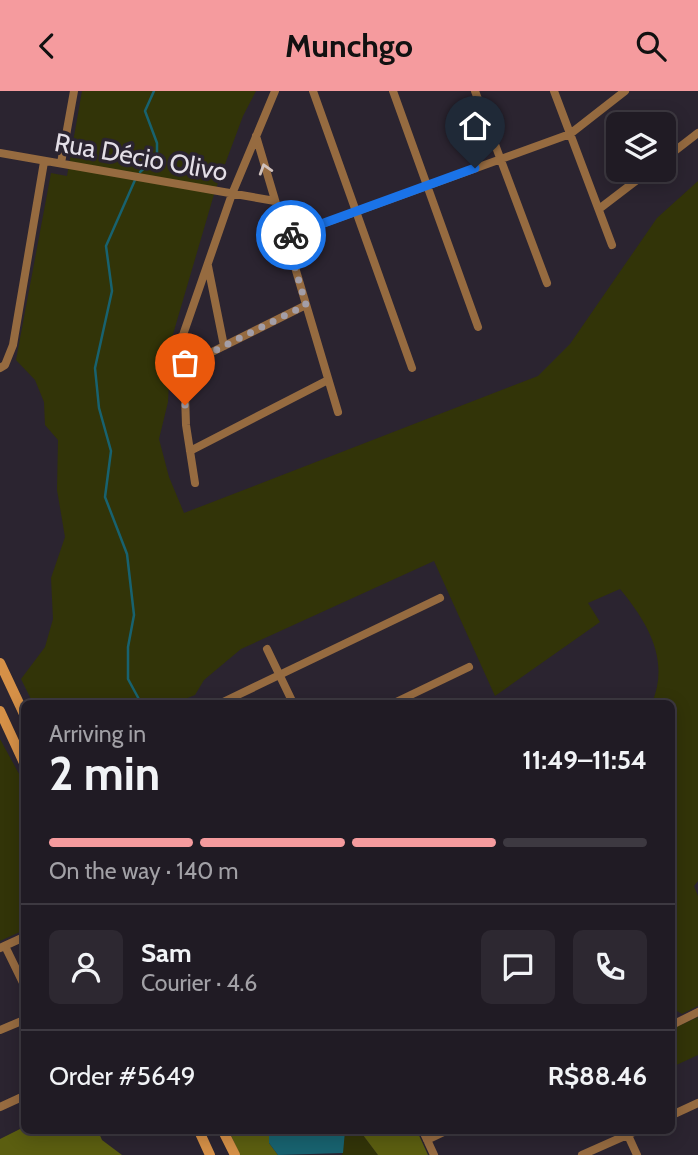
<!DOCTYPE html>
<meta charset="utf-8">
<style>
body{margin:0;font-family:Cabin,sans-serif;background:#2d2831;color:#f1f3f6;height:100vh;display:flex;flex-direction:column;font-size:26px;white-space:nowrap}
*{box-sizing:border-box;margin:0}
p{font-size:23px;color:#a2a1a6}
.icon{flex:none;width:38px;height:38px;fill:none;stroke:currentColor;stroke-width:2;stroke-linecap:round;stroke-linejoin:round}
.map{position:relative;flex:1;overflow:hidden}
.panel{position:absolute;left:21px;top:609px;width:654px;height:434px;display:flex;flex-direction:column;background:#201b24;border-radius:10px;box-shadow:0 4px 18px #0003,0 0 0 2px #3d3941}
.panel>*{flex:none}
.tools{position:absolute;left:606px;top:21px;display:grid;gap:14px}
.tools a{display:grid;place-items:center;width:70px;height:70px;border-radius:10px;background:#201b24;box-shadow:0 4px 18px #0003,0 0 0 2px #3d3941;font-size:35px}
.pin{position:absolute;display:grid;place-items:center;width:60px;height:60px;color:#fff;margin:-72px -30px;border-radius:50% 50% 50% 0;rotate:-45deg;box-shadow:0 0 7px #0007}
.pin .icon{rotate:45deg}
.courier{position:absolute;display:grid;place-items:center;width:70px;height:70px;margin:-35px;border:5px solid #1a73e8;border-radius:50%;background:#fff;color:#222;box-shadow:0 2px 9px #0007}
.overview em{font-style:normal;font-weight:700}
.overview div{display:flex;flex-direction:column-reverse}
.overview{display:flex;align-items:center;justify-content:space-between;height:119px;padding:0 28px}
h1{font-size:46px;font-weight:700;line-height:52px}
.bar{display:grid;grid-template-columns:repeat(4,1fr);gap:10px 7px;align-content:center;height:84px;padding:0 28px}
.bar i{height:9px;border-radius:5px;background:#3d3941}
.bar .selected{background:#f59b9e}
.bar p{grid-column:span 4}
.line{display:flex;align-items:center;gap:18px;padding:0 28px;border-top:2px solid #3d3941}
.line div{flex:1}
.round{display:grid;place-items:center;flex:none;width:74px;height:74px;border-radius:10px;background:#2d2831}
header{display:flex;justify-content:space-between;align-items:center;height:91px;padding:0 28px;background:#f59b9e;color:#111;font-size:32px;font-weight:700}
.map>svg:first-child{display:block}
.green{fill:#323408}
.forest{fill:#5b5e10}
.water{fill:#18626f}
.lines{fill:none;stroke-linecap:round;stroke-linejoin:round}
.stream{stroke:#18626f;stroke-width:2.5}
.minor{stroke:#966b40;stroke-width:8}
.secondary{stroke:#d59047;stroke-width:10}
.oneway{stroke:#d0c2bd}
.done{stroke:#a39ea7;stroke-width:7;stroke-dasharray:0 12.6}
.route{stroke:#1a73e8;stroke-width:9}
.labels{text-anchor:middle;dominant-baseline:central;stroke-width:7;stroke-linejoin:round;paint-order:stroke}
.street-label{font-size:26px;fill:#e4dfe7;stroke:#2b2430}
</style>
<header><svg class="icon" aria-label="back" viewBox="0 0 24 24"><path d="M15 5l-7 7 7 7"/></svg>Munchgo<svg class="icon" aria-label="search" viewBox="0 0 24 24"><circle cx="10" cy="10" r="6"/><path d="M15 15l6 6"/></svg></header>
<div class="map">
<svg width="698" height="1064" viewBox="0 0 698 1064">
<rect width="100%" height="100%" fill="#2b2430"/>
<path class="green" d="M 82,0 L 256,0 L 243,25 L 215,100 L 171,250 L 168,311 L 159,348 L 169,386 L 184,422 L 538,285 L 570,253 L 657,127 L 698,90 L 698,790 L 694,795 L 698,805 L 698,915 L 682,923 L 672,917 L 672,612 L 652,612 C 670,569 648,532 620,498 L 588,512 L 600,531 L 495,605 L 434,470 L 241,558 L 204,589 L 195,604 L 175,612 L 33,612 L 21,588 L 45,556 L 53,528 L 51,487 L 65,446 L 57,399 L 58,349 L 45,334 L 44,311 L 35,289 L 16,269 L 51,82 L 67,85 Z
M 0,648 L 24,692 L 24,839 L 0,850 Z
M 698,926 L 698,964 L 672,976 L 672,938 Z
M 345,1040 L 360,1040 L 378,1064 L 342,1064 Z"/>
<path class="forest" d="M 24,1036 L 24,1040 L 98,1040 L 102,1049 L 122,1064 L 0,1064 L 0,1048 Z
M 229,1040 L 269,1040 L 269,1052 L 278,1064 L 240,1064 Z
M 360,1040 L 417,1040 L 428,1064 L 378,1064 Z"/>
<path class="water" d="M 269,1040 L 345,1040 L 343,1062 L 278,1064 L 269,1052 Z"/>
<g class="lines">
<path class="stream" d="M 140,81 L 157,66 L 157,52 L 145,20 L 154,0
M 135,89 L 106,155 L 112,200 L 95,277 L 99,317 L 111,360 L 105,406 L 127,463 L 134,524 L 128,556 L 128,588 L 141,612"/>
<path class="minor" d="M 313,0 L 412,277
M 393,0 L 478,236
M 475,0 L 547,192
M 554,0 L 612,154
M 256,45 L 338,321
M 0,62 L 275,110
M 663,69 L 698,42
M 61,72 L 74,0
M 599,118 L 650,79
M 286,146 L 570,43 L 625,0
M 208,175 L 224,255
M 184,275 L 306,214
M 0,277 L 5,274 L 13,254 L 44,71
M 190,360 L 328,289
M 195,392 L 186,334 L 183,244 L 232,103 L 275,0
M 267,558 L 293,612
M 221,612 L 440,507
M 394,612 L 469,576
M 5,855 L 24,894
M 0,857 L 24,846
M 672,934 L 698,921
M 0,939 L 24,929
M 0,1016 L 24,1005
M 672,1024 L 698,1012
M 423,1040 L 434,1064
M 626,1040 L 637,1064
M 427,1049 L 446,1040
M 582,1064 L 636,1040"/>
<path class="secondary" d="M 0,572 L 24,623
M 0,620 L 24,672
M 199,1040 L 210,1064
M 223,1040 L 235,1064"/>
</g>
<defs><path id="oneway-chevron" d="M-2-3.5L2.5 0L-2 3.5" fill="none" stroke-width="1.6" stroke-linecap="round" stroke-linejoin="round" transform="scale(1.75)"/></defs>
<use class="oneway" href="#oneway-chevron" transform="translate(265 78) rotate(-107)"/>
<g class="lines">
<path class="done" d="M 185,314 L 184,275 L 306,214 L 286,146 L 291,144"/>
<path class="route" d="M 291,144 L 475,77"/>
</g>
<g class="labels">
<g class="street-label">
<text transform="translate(141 66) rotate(10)">Rua Décio Olivo</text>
</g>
</g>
</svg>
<div class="tools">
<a><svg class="icon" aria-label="layers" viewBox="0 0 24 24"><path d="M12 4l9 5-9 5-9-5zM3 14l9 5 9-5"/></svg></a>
</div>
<div class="pin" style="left:185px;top:314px;background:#ea580c"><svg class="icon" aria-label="bag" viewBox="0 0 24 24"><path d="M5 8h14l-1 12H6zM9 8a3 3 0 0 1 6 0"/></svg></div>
<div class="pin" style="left:475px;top:77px;background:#1f2937"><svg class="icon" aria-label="home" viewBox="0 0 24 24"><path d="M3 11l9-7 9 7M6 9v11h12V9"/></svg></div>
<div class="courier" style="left:291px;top:144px"><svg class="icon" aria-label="bike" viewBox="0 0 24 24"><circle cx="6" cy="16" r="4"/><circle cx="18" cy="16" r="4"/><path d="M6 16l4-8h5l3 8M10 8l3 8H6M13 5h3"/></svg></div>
<section class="panel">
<div class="overview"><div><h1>2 min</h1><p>Arriving in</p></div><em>11:49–11:54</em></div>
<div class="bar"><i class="selected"></i><i class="selected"></i><i class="selected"></i><i></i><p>On the way · 140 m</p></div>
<div class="line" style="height:126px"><a class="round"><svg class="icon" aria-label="person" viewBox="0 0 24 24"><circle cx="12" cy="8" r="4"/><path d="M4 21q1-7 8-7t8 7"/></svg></a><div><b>Sam</b><p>Courier · 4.6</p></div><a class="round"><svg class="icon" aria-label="chat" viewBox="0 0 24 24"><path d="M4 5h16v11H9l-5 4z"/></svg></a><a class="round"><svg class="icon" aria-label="phone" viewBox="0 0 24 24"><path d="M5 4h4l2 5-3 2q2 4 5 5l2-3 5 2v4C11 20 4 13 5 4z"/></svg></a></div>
<div class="line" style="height:91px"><div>Order #5649</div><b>R$88.46</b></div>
</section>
</div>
